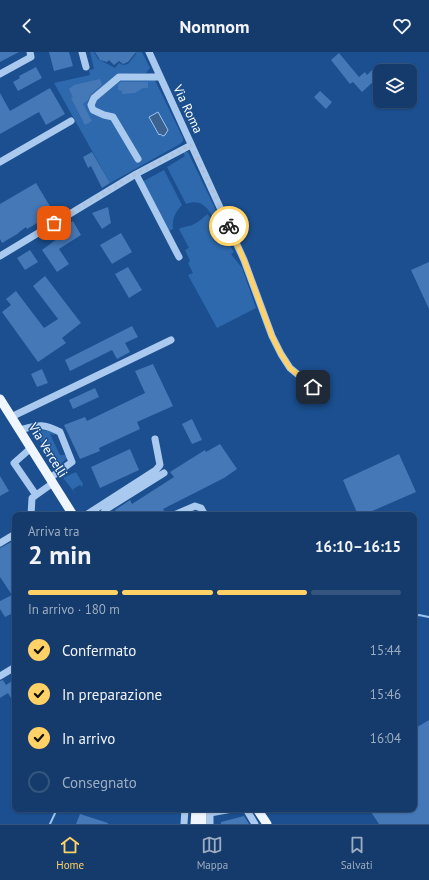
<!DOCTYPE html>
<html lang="it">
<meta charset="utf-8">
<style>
body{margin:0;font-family:"PT Sans",sans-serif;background:#1d4271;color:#f1f3f6;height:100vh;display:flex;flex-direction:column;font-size:15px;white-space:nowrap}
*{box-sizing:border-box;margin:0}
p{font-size:13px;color:#9dadc1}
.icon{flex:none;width:22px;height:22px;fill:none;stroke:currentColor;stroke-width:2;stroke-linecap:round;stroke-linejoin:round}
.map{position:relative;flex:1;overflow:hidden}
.sheet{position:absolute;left:12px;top:460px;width:405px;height:300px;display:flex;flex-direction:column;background:#143b6b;border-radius:8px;box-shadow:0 1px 3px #0004,0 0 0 1px #33557e}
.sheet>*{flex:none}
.buttons{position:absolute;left:373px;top:12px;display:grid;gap:8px}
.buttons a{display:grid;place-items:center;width:44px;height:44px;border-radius:8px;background:#143b6b;box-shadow:0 1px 3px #0004,0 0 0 1px #33557e;font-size:20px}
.pin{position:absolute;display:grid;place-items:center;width:34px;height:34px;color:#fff;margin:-17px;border-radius:8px;box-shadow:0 2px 6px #0006}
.courier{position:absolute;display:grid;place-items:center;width:40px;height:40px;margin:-20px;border:3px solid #ffd166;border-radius:50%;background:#fff;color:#222;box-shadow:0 1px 5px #0007}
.overview em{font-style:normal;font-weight:700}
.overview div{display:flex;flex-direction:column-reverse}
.overview{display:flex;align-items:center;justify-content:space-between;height:68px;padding:0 16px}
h1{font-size:26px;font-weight:700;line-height:30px}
.bar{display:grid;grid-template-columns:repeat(4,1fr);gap:6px 4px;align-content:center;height:48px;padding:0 16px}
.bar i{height:5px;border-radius:3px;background:#33557e}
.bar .selected{background:#ffd166}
.bar p{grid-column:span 4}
ol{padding:0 16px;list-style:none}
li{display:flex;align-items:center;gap:12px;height:44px}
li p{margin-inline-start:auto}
li .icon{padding:4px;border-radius:50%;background:#ffd166;color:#111;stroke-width:4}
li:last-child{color:#9dadc1}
li i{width:22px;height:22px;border:2px solid #33557e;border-radius:50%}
header{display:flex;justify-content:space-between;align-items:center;height:52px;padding:0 16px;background:#143b6b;font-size:18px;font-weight:700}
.tab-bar{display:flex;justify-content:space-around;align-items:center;height:56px;border-top:1px solid #33557e;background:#143b6b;font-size:11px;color:#9dadc1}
.tab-bar a{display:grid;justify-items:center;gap:2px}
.tab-bar .selected{color:#ffd166}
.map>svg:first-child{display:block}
.green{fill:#2e69ad}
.water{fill:#3c6290;stroke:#9cc4f0}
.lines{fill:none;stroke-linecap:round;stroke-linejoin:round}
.stream{stroke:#9cc4f0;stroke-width:2}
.building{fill:#4478b7}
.minor{stroke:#a9c9ee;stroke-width:7}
.major{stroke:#f0f6ff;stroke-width:9}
.done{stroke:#afc1d8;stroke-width:4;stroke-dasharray:0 7.2}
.route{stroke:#ffd166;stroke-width:5}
.labels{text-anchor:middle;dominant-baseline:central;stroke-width:3;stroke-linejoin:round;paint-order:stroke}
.street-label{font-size:13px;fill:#fff;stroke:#1b4f8f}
</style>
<header><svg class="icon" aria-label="back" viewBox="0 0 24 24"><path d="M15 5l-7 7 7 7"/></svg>Nomnom<svg class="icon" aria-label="heart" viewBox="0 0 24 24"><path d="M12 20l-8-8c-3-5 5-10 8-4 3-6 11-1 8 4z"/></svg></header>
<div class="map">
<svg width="429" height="772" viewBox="0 0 429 772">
<rect width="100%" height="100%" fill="#1b4f8f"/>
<path class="green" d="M 90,0 L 94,0 L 98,7 L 115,16 L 119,11 L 123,13 L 128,12 L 136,2 L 135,0 L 142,0 L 150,16 L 146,21 L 120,22 L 152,22 L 183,86 L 183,89 L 180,92 L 110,131 L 54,31 L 90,23 L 89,18 L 94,17 Z
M 183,100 L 188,100 L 223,173 L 218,175 C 211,161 204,145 186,152 L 167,115 L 185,104 Z
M 164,118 L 182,153 C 175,160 172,167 173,177 L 169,179 L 142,130 Z
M 208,162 L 217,180 L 221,179 L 234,200 L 231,202 L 242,216 L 256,256 L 217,276 L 188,223 L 193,221 L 188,211 L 190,209 L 185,198 L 189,196 L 179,177 C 184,174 189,175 194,172 C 199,170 203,165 208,162 Z
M 54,378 L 55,383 L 50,382 L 60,403 L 65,403 L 67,406 L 59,414 L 56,414 L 34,379 Z
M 76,420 L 83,432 L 82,435 L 80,433 L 73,437 L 76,442 L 63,426 Z"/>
<path class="water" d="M 158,60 L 168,78 L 165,83 L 163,84 L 160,82 L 159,83 L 149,65 Z"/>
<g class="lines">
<path class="stream" d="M 414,564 L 419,563 L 429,565
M 50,772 L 57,757"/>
</g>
<path class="building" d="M 0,0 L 19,0 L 0,10 Z
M 49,0 L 69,0 L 73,14 L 54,19 Z
M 95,0 L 136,0 L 128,10 L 123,12 L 119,9 L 114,13 L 109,8 L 107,10 L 100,8 Z
M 339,1 L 359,25 L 365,20 L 367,23 L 374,16 L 380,22 L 380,38 L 373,30 L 362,40 L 353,30 L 350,32 L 331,8 Z
M 36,15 L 42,26 L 18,39 L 13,30 L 20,26 L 19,24 Z
M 100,27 L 102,33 L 91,42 L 88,48 L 83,52 L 92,69 L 85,73 L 71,46 L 73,45 L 69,37 L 74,33 Z
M 121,30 L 148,30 L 148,36 L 143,36 L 135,41 L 122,42 L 122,39 L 118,38 L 118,32 Z
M 50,36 L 65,62 L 46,73 L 39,60 L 0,82 L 0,41 L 10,59 Z
M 320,39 L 332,50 L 326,57 L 314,45 Z
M 92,100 L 110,131 L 102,136 L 91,114 L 88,116 L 83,105 Z
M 36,131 L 54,161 L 27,177 L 26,175 L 18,181 L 19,181 L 2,191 L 0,187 L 0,152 Z
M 108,155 L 111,171 L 102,177 L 92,161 Z
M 73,169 L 81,183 L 59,197 L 69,212 L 57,220 L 42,198 L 61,184 L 58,178 Z
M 121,181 L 132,200 L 112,212 L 100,193 Z
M 30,198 L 38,210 L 25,218 L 17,206 Z
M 429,210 L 429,257 L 411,218 Z
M 128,215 L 142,238 L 129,246 L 115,222 Z
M 45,224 L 81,271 L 62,286 L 66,291 L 38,310 L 2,260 L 11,253 L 6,247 L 16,239 L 44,276 L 58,267 L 33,234 Z
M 132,274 L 138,285 L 125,291 L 130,300 L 117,307 L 112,298 L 70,319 L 65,308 Z
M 153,312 L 173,354 L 137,370 L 140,377 L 99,396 L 100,399 L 80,407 L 64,373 L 85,365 L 87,369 L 145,341 L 135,319 Z
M 42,317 L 48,331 L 37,335 L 31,322 Z
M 95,336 L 99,345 L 73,357 L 69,348 Z
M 192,367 L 202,388 L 192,392 L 182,372 Z
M 220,392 L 237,417 L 224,426 L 163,457 L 167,463 L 118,463 L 115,458 L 130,448 L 132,452 L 174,425 L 170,420 L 205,398 L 206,400 Z
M 130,397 L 139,418 L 100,436 L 91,415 Z
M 399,402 L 416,440 L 363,463 L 358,463 L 343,428 Z
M 0,424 L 9,439 L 0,444 Z
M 15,488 L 15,560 L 5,565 L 0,557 L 0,549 L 12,543 L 0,525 L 0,496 Z
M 15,627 L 15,643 L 11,646 L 8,641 L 0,646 L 0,629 L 3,628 L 6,633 Z
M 429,668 L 429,772 L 379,772 L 369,757 L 414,757 L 414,677 Z
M 80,762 L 108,771 L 108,772 L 76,772 Z
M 244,764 L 249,772 L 221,772 L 221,770 Z"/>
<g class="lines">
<path class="minor" d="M 82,0 L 86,15
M 149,0 L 244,208 L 272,284 L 281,302 L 290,316 L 313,335
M 0,22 L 31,5 L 30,0
M 138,107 L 113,65 L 104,63 L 93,58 L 91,53 L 94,46 L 119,25 L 160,25
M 0,110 L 71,69
M 136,122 L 179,205
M 0,204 L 136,122 L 191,93
M 11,365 L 171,288
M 19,378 C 39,373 42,371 60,380 L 72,410 L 50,426
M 31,396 L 14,411 L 36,443 L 53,431
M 31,463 L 32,446 L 36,443
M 86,463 L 156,418 L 160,413 L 155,387
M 104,463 L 104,460 L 108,456 L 164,421
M 174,463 L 195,454 L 201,456 L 205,463
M 0,491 L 15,482
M 0,624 L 15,615
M 246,757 L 255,772
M 184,772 L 185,757
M 210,772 L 210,761 L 232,757"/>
<path class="major" d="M 0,347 L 73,463
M 257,757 L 267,772
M 195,772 L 196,757
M 202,772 L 202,757"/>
</g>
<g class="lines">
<path class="done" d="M 54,171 L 136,122 L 191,93 L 229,174"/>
<path class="route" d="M 229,174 L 244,208 L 272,284 L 281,302 L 290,316 L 313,335"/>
</g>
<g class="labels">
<g class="street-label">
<text transform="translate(188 57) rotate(65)">Via Roma</text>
<text transform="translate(48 398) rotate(58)">Via Vercelli</text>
</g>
</g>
</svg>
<div class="buttons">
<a><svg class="icon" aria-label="layers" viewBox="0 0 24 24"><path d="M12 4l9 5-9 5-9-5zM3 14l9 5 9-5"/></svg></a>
</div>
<div class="pin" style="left:54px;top:171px;background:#ea580c"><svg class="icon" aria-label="bag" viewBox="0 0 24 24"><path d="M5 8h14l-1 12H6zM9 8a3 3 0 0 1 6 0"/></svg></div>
<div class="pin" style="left:313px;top:335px;background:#1f2937"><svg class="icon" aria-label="home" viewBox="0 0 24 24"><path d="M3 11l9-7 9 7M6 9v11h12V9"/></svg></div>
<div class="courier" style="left:229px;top:174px"><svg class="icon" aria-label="bike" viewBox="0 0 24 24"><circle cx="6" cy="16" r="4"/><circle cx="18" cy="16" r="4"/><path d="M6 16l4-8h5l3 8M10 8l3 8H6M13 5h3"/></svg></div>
<section class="sheet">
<div class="overview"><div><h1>2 min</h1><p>Arriva tra</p></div><em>16:10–16:15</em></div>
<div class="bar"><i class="selected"></i><i class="selected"></i><i class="selected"></i><i></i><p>In arrivo · 180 m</p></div>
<ol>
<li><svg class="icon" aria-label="check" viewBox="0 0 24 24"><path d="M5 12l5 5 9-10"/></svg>Confermato<p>15:44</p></li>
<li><svg class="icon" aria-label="check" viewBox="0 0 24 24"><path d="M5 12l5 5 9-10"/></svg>In preparazione<p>15:46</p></li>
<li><svg class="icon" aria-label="check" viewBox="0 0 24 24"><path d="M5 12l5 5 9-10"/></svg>In arrivo<p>16:04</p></li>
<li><i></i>Consegnato</li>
</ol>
</section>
</div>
<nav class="tab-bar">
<a class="selected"><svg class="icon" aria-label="home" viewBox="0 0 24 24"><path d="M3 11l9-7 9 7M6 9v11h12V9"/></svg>Home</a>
<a><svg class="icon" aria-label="map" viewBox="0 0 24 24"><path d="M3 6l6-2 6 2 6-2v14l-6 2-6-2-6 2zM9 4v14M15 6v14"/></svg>Mappa</a>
<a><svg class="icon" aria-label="saved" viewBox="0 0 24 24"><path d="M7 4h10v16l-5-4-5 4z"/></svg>Salvati</a>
</nav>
